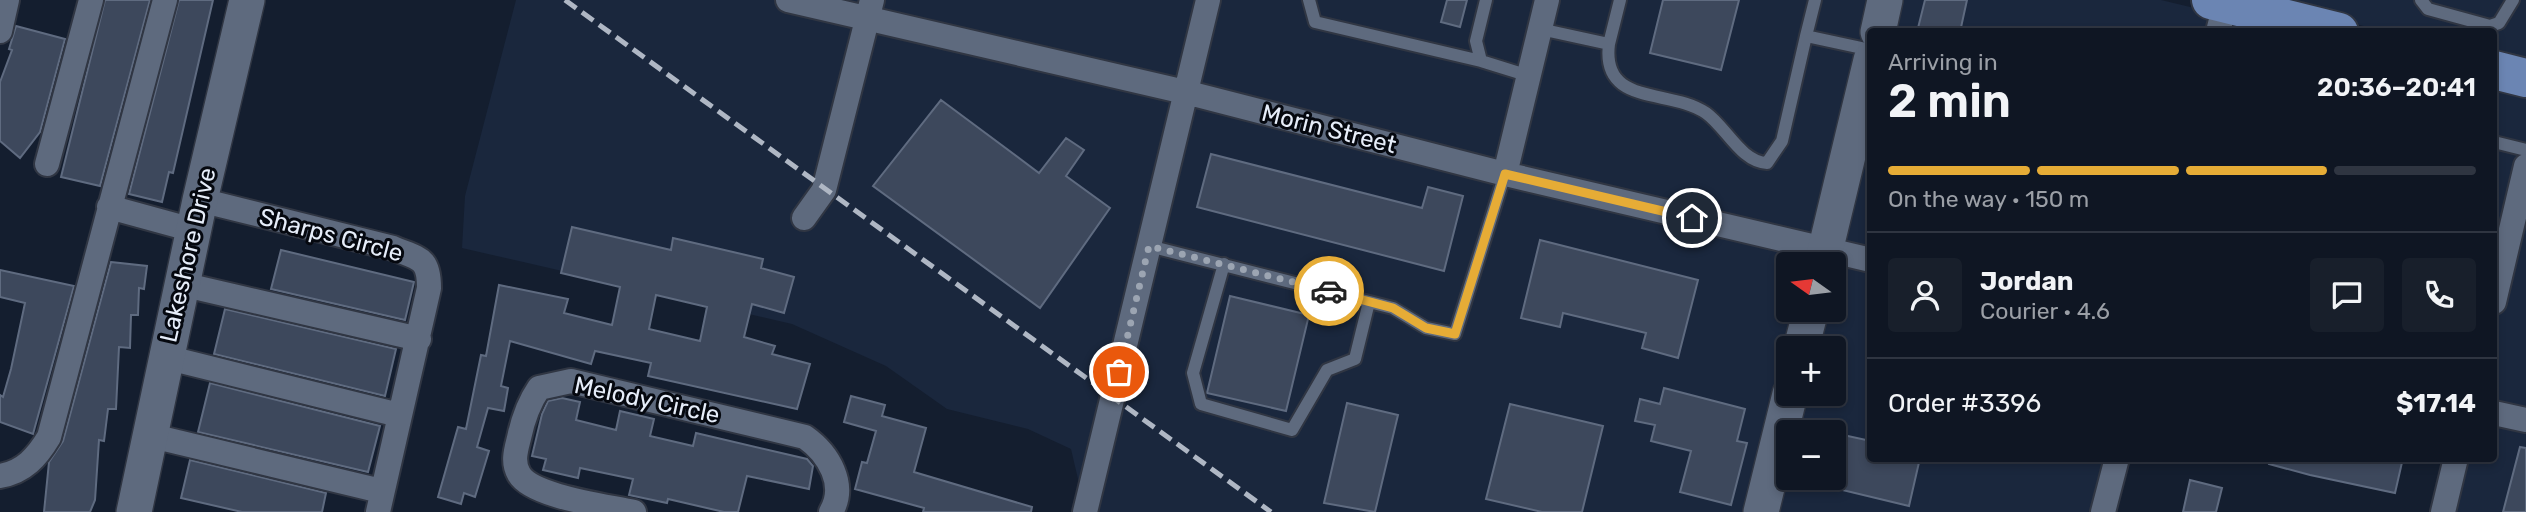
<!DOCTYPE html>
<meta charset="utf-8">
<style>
body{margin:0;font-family:Rubik,sans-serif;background:#181f2b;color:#f1f3f6;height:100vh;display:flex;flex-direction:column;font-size:26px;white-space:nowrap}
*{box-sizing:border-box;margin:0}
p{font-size:23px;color:#9b9fa6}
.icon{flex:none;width:38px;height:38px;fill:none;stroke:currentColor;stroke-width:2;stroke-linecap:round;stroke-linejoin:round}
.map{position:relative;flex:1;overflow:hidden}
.panel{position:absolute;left:1867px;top:28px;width:630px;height:434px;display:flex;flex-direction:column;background:#0f1623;border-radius:7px;box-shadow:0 4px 10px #0003,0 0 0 2px #2f3541}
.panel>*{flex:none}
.needle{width:46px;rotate:284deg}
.fabs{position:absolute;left:1776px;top:252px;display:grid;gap:14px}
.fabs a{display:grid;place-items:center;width:70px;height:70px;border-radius:7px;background:#0f1623;box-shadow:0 4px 10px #0003,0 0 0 2px #2f3541;font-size:35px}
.pin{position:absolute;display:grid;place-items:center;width:60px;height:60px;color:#fff;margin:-30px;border:4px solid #fff;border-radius:50%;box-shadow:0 2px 7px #0007}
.courier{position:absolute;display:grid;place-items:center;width:70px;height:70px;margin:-35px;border:5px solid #e6ac36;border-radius:50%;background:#fff;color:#222;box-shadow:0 2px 9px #0007}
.head em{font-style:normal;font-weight:600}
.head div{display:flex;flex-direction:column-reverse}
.head{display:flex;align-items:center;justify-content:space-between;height:119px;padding:0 21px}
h1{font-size:46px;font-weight:600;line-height:52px}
.bar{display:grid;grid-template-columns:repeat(4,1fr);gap:10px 7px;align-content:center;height:84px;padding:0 21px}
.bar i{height:9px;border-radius:5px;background:#2f3541}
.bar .active{background:#e6ac36}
.bar p{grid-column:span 4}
.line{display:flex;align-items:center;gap:18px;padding:0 21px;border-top:2px solid #2f3541}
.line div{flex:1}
.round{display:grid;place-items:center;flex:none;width:74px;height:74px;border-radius:7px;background:#181f2b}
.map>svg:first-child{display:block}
.built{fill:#1a273d}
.building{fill:#3d485c;stroke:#5f6b80;stroke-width:2;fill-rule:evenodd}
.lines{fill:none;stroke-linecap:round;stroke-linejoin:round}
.lane-casing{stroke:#303643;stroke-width:16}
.street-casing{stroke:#303643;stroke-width:28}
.secondary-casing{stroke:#303643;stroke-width:38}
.primary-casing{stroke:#303643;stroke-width:42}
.lane{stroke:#5e6a7e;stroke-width:12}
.street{stroke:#5e6a7e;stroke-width:24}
.secondary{stroke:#5e6a7e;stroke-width:35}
.primary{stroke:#6b85b3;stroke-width:38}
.rail{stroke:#afb7c4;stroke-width:5;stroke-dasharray:14 7;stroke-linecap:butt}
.done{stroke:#9ca5b2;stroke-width:7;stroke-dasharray:0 12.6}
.route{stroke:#e6ac36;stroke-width:9}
.labels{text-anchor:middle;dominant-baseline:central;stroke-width:6;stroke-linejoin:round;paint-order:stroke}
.street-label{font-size:24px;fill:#e6edf9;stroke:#05080f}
</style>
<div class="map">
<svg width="2526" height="512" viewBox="0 0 2526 512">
<rect width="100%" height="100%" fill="#141e2f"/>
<path class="built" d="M 516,0 L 1872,0 L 1808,264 L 1788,264 L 1788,310 L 1797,310 L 1748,512 L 1100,512 L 1079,508 L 1078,479 L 1071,449 L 1028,429 L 947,409 L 886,366 L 792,324 L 462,248 L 465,196 Z
M 1898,0 L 2161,0 L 2290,31 L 1890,32 Z
M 2256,0 L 2526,0 L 2526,66 L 2494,58 L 2494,32 L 2384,31 Z
M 2494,81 L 2526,89 L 2526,512 L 2442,512 L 2456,459 L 2494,458 Z
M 1871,114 L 1871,458 L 2116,459 L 2103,512 L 1774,512 L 1788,454 L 1788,478 L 1834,478 L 1834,432 L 1794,432 L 1803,394 L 1834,394 L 1834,348 L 1814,348 L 1824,310 L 1834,310 L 1834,267 Z"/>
<path class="building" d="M 105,0 L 150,0 L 100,186 L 61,177 Z
M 179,0 L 213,0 L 173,173 L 169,172 L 162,202 L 129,194 Z
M 1447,0 L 1467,0 L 1460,27 L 1441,22 Z
M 1663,0 L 1739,0 L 1721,70 L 1650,53 Z
M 1925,0 L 1967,0 L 1960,32 L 1917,32 Z
M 16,26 L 65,39 L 40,132 L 20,158 L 0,141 L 0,82 L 12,50 L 9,49 Z
M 941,100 L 1039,173 L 1066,138 L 1084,150 L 1066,176 L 1110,208 L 1040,308 L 873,186 Z
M 1211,154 L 1422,208 L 1428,187 L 1463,196 L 1444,271 L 1197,207 Z
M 572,227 L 671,250 L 673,238 L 763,259 L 761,268 L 794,277 L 784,313 L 752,304 L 744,337 L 775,346 L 772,354 L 810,364 L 797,409 L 648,376 L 651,363 L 595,351 L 591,364 L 510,341 L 501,386 L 508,388 L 504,411 L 488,408 L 477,447 L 489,451 L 475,497 L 464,493 L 461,504 L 438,497 L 458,427 L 466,429 L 481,355 L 486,356 L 499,285 L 568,299 L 564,313 L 612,325 L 620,287 L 561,273 ZM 656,295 L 707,307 L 700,341 L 649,329 Z
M 1540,240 L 1698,280 L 1678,358 L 1642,348 L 1646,333 L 1563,313 L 1560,327 L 1521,318 Z
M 281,250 L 414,282 L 405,320 L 271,289 Z
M 111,262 L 147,266 L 144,289 L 139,288 L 138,315 L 131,315 L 130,348 L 119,347 L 116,409 L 108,409 L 104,441 L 99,440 L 95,500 L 90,512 L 44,512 L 49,462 L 63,441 Z
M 0,270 L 74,286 L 33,434 L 0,422 L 0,395 L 3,397 L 11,369 L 25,303 L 0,297 Z
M 1230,296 L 1309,315 L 1286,411 L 1207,393 Z
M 225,309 L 396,349 L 385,396 L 214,354 Z
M 210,383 L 380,426 L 368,472 L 198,432 Z
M 1664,388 L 1745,409 L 1737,441 L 1747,443 L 1731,505 L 1680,492 L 1691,451 L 1651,441 L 1655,425 L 1635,421 L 1640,399 L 1660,404 Z
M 851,396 L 885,405 L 882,416 L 926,428 L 914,472 L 1032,507 L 1031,512 L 923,512 L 924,508 L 855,489 L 862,462 L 867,463 L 876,431 L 844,422 Z
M 562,398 L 580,402 L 576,420 L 616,430 L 620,411 L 654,419 L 650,436 L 693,446 L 696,433 L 807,459 L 813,466 L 809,489 L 747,476 L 738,512 L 724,512 L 668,499 L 667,503 L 629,495 L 633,479 L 580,468 L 578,478 L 543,470 L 546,459 L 532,456 L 542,414 L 548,401 Z
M 1347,403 L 1398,415 L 1375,512 L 1324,503 Z
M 1510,404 L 1603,426 L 1582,512 L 1542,512 L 1486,499 Z
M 1834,433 L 1871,441 L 1871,458 L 1920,458 L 1909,506 L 1834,488 Z
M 2520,447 L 2526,448 L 2526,512 L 2503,512 Z
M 2270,458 L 2403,458 L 2395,493 L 2310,475 L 2269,464 Z
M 190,460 L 326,493 L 322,512 L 242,512 L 181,498 Z
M 2190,480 L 2222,488 L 2216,512 L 2183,512 Z"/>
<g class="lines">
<defs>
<path id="lane" d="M 1309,0 L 1315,22 L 1481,61
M 1486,0 L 1476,41 L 1481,61 L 1529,76
M 1815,0 L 1806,36 L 1871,50
M 2421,0 L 2428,9 L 2490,26 L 2499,23 L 2513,0
M 1540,29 L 1609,44 L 1620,0
M 1609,44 C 1601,107 1670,88 1706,113 C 1726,127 1741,162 1767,163 L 1782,141 L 1806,36
M 2494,142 L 2526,150
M 1149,246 L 1393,308 L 1426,328 L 1455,334 L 1505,174
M 1224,264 L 1193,373 L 1201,404 L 1292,430 L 1327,370 L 1355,359 L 1369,302"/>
<path id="street" d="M 788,0 L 1185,92 L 1505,174 L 1871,260
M 0,31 L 7,0
M 2218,32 L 2226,0
M 47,164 L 91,0
M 1505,174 L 1547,0
M 200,200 L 393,248 C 419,259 429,257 429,288 L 378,512
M 109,207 L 193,230
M 804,218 L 824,190 L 872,0
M 181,284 L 419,339
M 2494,302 L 2526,166
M 165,357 L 399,415
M 2494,413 L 2526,420
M 148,435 L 381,491
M 0,476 C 24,472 37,457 49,437 L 165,0
M 634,512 C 608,506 532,497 519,474 C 512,462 516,450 519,438 C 523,419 528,404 539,388 L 571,381 L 805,437 C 829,454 847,485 831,512
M 1085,512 L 1208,0
M 2103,512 L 2117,458
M 2443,512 L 2456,458"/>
<path id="secondary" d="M 1878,32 L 1885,0
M 1822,264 L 1871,60
M 1801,348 L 1811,310
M 134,512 L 200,200 L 247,0
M 1761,512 L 1790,394"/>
<path id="primary" d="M 2211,0 L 2339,32
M 2494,70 L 2526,78"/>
</defs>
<use href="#lane" class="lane-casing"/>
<use href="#street" class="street-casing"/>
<use href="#secondary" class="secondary-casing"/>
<use href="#primary" class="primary-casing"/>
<use href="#lane" class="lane"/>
<use href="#street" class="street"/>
<use href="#secondary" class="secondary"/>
<use href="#primary" class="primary"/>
<path class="rail" d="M 565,0 L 1271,512"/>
</g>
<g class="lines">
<path class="done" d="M 1119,372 L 1149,246 L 1329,291"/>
<path class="route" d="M 1329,291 L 1393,308 L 1426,328 L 1455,334 L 1505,174 L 1692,218"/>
</g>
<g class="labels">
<g class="street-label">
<text transform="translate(1329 129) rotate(14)">Morin Street</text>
<text transform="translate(331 235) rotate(15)">Sharps Circle</text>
<text transform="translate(188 255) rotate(-77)">Lakeshore Drive</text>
<text transform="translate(647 400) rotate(12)">Melody Circle</text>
</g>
</g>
</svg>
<div class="fabs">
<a><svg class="needle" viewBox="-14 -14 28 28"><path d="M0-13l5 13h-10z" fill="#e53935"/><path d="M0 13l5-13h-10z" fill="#9b9fa6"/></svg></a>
<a>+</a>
<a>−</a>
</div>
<div class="pin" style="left:1119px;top:372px;background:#ea580c"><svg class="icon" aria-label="bag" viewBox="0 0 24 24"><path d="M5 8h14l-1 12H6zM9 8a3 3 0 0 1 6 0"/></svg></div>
<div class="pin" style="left:1692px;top:218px;background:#1f2937"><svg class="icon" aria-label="home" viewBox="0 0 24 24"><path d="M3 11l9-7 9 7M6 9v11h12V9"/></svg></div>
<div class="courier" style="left:1329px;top:291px"><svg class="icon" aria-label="car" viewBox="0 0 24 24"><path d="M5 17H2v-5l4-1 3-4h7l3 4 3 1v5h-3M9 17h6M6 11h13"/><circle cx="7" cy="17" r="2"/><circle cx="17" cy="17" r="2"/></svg></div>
<section class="panel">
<div class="head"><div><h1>2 min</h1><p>Arriving in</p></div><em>20:36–20:41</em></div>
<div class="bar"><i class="active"></i><i class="active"></i><i class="active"></i><i></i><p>On the way · 150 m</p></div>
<div class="line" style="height:126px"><a class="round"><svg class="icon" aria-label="person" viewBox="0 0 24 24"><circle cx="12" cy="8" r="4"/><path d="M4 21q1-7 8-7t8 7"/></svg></a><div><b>Jordan</b><p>Courier · 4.6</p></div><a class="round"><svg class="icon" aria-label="chat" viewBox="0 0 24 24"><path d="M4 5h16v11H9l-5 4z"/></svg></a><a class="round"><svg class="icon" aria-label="phone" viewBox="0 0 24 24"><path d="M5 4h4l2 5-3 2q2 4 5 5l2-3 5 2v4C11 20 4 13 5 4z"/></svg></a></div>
<div class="line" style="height:91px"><div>Order #3396</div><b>$17.14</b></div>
</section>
</div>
